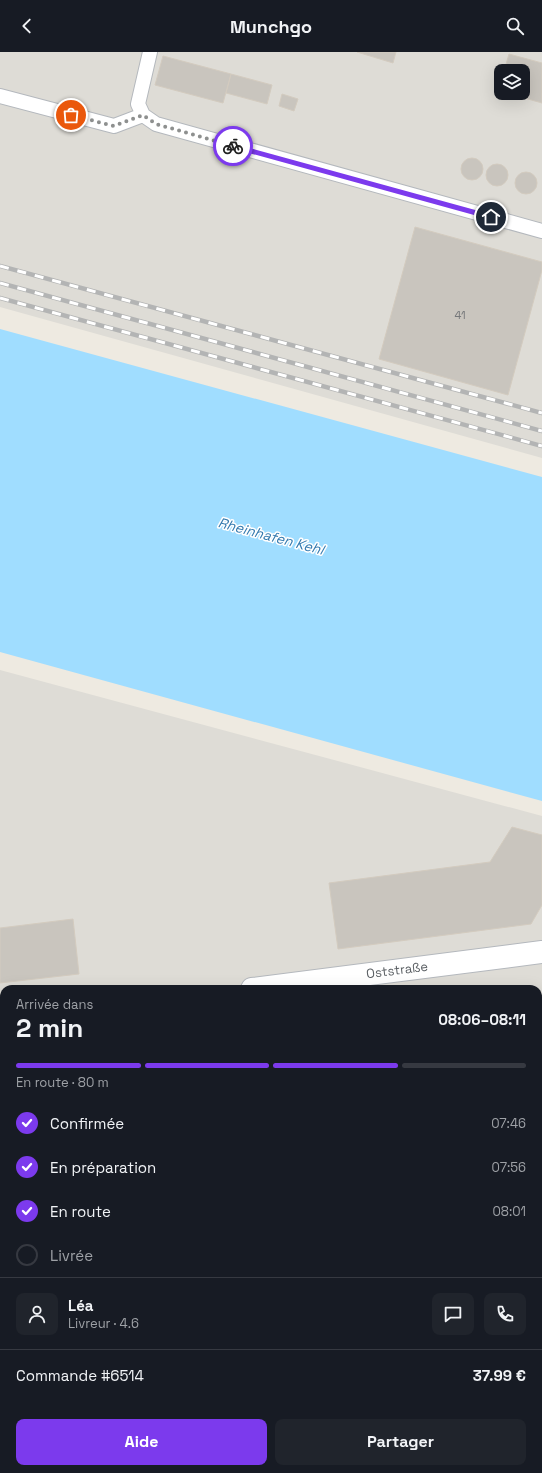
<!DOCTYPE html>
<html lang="fr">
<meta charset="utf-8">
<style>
body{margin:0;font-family:"Space Grotesk",sans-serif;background:#20242c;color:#f1f3f6;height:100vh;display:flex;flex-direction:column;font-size:15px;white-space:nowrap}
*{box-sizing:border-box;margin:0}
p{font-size:13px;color:#9ea1a6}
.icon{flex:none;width:22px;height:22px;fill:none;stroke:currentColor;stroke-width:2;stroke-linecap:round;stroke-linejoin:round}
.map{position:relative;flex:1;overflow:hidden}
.sheet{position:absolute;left:0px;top:933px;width:542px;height:488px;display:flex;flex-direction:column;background:#171b24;border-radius:12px 12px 0 0;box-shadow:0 4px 16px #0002}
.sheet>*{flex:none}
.buttons{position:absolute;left:494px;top:12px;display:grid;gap:8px}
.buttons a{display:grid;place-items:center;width:36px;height:36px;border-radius:8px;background:#171b24;box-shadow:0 4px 16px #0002;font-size:20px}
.pin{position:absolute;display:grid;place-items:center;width:34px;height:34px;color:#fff;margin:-17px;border:2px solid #fff;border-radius:50%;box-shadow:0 1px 4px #0007}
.courier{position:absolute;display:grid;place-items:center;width:40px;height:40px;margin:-20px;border:3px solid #7c3aed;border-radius:50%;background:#fff;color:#222;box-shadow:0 1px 5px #0007}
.head em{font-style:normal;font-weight:700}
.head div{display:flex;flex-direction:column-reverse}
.head{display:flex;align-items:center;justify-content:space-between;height:68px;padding:0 16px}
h1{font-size:26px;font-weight:700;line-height:30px}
.bar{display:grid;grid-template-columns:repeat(4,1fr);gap:6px 4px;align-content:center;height:48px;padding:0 16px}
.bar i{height:5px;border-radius:3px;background:#363941}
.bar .selected{background:#7c3aed}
.bar p{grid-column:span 4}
.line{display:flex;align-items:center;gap:10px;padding:0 16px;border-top:1px solid #363941}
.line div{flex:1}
.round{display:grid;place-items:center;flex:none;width:42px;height:42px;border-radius:8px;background:#20242c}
ol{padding:0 16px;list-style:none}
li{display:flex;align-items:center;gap:12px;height:44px}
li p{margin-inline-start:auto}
li .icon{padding:4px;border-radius:50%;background:#7c3aed;color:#fff;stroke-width:4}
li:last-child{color:#9ea1a6}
li i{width:22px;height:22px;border:2px solid #363941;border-radius:50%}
.cta{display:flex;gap:8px;margin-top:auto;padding:8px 16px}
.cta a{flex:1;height:46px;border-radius:8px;background:#7c3aed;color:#fff;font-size:16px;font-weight:700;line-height:46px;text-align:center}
.cta a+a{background:#20242c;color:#f1f3f6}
header{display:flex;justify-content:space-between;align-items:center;height:52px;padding:0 16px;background:#171b24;font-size:18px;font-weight:700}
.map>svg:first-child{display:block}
.industrial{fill:#dedcd6;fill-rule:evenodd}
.water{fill:#a0ddff}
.building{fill:#c9c5be;stroke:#d3cbbf}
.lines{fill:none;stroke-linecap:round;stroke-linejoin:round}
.service-casing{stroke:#b4b8bd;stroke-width:16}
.minor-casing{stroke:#b4b8bd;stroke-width:24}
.service{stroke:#fff;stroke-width:14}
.minor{stroke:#fff;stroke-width:22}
.rail-casing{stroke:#b3b4b4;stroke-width:4.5}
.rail{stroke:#fff;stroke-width:3;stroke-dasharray:9;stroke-linecap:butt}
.done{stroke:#8e908f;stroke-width:4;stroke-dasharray:0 7.2}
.route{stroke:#7c3aed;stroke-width:5}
.labels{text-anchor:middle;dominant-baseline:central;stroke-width:3;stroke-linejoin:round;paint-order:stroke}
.number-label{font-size:11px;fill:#76787a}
.street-label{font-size:13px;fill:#5a5f63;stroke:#fff}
.water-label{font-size:14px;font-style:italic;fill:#347aaf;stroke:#fff}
</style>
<header><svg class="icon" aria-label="back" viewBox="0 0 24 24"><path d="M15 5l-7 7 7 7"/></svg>Munchgo<svg class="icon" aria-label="search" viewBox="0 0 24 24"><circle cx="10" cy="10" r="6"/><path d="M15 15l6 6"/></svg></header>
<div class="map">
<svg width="542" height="1421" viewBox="0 0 542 1421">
<rect width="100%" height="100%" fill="#eeeae1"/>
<path class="industrial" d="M 0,0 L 542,0 L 542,406 L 0,255 ZM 501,19 L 523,19 L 523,41 L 501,41 Z
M 0,618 L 542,764 L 542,1313 L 538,1313 L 538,937 L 4,937 L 4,1384 L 0,1385 Z"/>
<path class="water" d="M 0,277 L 542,425 L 542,749 L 0,600 Z
M 538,1337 L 542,1337 L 542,1421 L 0,1421 L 0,1409 L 4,1408 L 4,1417 L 538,1417 Z"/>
<path class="building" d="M 357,0 L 396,0 L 393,11 Z
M 509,2 L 542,11 L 542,51 L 507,41 L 523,41 L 523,19 L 504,19 Z
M 163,4 L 231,22 L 223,51 L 155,33 Z
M 231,22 L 272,33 L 267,52 L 226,41 Z
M 282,42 L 298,47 L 294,59 L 279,54 Z
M461 117a11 11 0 1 1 22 0a11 11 0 1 1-22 0Z
M486 123a11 11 0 1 1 22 0a11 11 0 1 1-22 0Z
M515 131a11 11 0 1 1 22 0a11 11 0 1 1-22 0Z
M 415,175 L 542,210 L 542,218 L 508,343 L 379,307 Z
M 512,775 L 542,783 L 542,853 L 531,872 L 338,897 L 329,831 L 490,810 Z
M 73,867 L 79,922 L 0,931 L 0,876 Z"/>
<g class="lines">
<defs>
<path id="service" d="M 150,0 L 138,52 L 143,63 L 156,72 L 542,179
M 0,44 L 114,74 L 143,63"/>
<path id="minor" d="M 252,937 L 542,900
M 0,969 L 4,969"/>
</defs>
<use href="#service" class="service-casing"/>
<use href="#minor" class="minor-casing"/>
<use href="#service" class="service"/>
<use href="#minor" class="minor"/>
<defs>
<path id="rail" d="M 0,214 L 542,361
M 0,231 L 542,379
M 0,246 L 542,394
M 538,1242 L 542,1241
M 538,1256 L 542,1255
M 538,1273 L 542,1272
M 538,1290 L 542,1290
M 538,1303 L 542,1303
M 0,1348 L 4,1347
M 0,1358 L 4,1358
M 0,1374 L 4,1373"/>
</defs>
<use href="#rail" class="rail-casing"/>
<use href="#rail" class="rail"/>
</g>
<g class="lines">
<path class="done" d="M 71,63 L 114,74 L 143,63 L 156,72 L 233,94"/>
<path class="route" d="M 233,94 L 491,165"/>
</g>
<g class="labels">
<g class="number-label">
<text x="460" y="263">41</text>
</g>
<g class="street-label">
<text transform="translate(397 918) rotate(-7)">Oststraße</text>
</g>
<g class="water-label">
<text transform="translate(271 484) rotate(15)">Rheinhafen Kehl</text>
</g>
</g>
</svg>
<div class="buttons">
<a><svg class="icon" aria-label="layers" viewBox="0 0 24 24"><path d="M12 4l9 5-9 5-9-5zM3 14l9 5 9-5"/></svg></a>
</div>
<div class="pin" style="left:71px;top:63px;background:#ea580c"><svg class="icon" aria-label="bag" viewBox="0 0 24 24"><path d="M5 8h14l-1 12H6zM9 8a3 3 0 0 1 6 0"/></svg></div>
<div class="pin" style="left:491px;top:165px;background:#1f2937"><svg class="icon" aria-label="home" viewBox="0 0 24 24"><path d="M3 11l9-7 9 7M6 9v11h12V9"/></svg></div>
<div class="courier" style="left:233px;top:94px"><svg class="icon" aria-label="bike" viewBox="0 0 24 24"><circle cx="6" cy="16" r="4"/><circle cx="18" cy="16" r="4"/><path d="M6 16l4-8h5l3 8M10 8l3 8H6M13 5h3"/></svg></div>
<section class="sheet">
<div class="head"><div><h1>2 min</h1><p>Arrivée dans</p></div><em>08:06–08:11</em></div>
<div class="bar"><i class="selected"></i><i class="selected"></i><i class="selected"></i><i></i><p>En route · 80 m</p></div>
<ol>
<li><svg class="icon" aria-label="check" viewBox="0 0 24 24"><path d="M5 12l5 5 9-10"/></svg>Confirmée<p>07:46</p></li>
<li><svg class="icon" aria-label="check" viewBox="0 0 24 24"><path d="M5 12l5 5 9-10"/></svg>En préparation<p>07:56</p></li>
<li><svg class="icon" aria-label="check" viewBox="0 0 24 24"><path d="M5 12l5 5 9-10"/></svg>En route<p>08:01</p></li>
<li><i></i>Livrée</li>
</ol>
<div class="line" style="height:72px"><a class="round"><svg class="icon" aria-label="person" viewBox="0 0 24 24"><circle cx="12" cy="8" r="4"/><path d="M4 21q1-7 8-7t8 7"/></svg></a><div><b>Léa</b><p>Livreur · 4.6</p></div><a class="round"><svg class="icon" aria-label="chat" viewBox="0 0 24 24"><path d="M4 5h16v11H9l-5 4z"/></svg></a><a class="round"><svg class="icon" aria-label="phone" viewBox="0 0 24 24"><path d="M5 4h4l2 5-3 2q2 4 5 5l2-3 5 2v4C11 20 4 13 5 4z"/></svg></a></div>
<div class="line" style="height:52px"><div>Commande #6514</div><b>37.99 €</b></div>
<div class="cta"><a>Aide</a><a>Partager</a></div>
</section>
</div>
